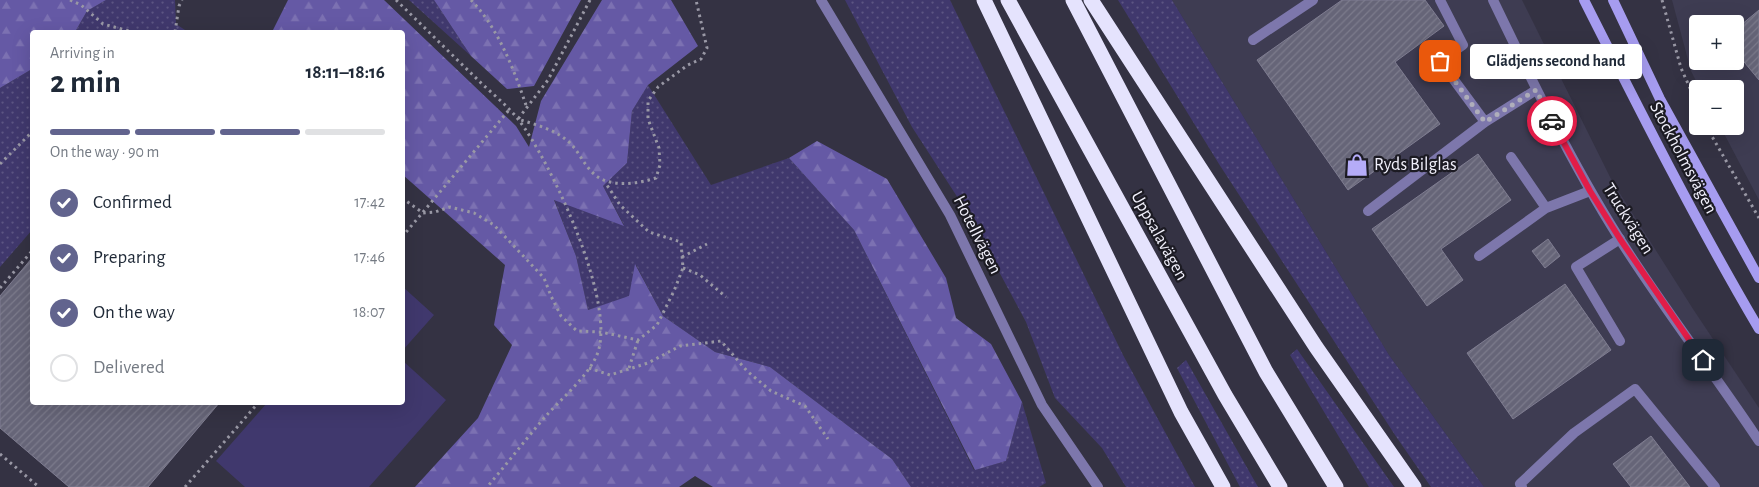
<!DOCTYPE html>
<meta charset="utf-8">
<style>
body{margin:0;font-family:"Alegreya Sans",sans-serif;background:#f6f6f7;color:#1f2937;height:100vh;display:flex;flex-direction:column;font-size:19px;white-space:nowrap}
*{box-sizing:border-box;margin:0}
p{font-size:16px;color:#747a83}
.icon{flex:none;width:28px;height:28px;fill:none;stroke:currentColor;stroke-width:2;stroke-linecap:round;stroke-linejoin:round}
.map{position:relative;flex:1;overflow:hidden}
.panel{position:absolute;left:30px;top:30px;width:375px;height:375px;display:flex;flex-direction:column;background:#fff;border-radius:5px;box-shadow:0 5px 20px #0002}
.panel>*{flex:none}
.tools{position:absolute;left:1689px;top:15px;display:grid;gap:10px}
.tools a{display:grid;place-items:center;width:55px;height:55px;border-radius:5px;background:#fff;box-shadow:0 5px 20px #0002;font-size:25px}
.pin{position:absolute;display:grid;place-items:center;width:42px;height:42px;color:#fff;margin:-21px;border-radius:10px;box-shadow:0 2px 8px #0006}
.courier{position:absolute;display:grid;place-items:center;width:50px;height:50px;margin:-25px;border:4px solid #e11d48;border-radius:50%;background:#fff;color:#222;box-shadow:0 1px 6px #0007}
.bubble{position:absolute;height:35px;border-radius:5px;background:#fff;box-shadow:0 5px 20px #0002;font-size:16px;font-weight:700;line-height:35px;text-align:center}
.summary em{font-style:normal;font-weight:700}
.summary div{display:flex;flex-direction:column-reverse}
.summary{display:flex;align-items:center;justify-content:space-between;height:85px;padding:0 20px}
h1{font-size:32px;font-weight:700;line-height:38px}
.bar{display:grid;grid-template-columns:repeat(4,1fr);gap:8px 5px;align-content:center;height:60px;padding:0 20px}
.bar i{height:6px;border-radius:4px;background:#e0e1e3}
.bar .on{background:#62648e}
.bar p{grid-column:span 4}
ol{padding:0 20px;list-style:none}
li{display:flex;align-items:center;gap:15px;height:55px}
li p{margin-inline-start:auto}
li .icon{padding:5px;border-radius:50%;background:#62648e;color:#fff;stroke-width:4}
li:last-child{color:#747a83}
li i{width:28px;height:28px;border:2px solid #e0e1e3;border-radius:50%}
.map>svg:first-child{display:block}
.built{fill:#3e3c52;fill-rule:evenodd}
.grass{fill:url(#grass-dots)}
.forest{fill:url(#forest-firs)}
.garden{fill:#40386d}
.building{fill:url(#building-hatch);stroke:#7f7d91}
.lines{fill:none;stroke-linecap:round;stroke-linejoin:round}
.path{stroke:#9998a5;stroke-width:3;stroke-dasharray:2.5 4;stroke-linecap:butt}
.service{stroke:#7d77ac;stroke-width:10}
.minor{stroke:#7d77ac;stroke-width:10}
.secondary{stroke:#a69cf0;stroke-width:10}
.motorway{stroke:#e5e3fd;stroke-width:15}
.done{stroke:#afaebb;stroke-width:5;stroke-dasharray:0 9}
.route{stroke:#e11d48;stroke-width:6}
.labels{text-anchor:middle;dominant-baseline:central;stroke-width:4.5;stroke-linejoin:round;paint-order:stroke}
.street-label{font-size:18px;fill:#f1f0fb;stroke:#1c1b23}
.poi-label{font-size:18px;fill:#f1f0fb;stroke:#1c1b23;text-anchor:start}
</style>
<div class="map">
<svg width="1759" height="487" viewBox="0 0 1759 487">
<defs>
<pattern id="grass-dots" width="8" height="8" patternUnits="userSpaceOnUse" patternTransform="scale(1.25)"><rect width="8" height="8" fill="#40386d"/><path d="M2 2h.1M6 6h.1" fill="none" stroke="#5c5583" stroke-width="1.8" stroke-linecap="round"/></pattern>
<pattern id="forest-firs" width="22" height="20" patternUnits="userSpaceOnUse" patternTransform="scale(1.25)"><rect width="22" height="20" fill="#6559a5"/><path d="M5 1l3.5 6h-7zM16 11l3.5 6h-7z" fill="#7c71b2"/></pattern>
<pattern id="building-hatch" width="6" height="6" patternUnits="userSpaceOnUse" patternTransform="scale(1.25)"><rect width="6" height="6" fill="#666578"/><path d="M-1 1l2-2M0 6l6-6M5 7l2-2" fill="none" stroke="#7c7b8c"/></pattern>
</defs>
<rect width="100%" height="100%" fill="#343243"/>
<path class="built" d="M 1172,0 L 1522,0 L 1612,181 L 1693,309 L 1759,408 L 1759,487 L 1484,487 L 1389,355 Z
M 1672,0 L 1759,0 L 1759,200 L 1720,126 L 1735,126 L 1735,89 L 1700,89 L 1691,71 ZM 1698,24 L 1735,24 L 1735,61 L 1698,61 Z"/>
<path class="grass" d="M 106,0 L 175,0 L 176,24 L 188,32 L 75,32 L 87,11 Z
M 409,0 L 434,0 L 471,56 Z
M 845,0 L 950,0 L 1123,355 L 1195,487 L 1126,487 L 1102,448 L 1055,398 L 1026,322 L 967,212 L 912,127 Z
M 1118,0 L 1172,0 L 1389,355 L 1484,487 L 1431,487 L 1395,435 L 1219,164 Z
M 32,69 L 32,230 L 0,267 L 0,88 Z
M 648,85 L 711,185 L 789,158 L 854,230 L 974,470 L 1006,461 L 1022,402 L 1046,483 L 1039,487 L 911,487 L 892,459 L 770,367 L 715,352 L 663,316 L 636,265 L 629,297 L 588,310 L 576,256 L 554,199 L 624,225 L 603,186 L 627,163 L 632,111 Z
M 1297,349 L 1394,487 L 1369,487 L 1290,355 Z
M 1186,360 L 1258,487 L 1240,487 L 1177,368 Z"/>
<path class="forest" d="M 0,0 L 106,0 L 87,11 L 75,32 L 32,32 L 32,69 L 0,88 Z
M 288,0 L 384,0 L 516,126 L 529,147 L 541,101 L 602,0 L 671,0 L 698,46 L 648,85 L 632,111 L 627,163 L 603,186 L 624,226 L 554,200 L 576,256 L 588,310 L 629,296 L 635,264 L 663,316 L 715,352 L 770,367 L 892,459 L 911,487 L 713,487 L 695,476 L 679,487 L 415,487 L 478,418 L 512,345 L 494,325 L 505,265 L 403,175 L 402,32 L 272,32 Z
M 434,0 L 581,0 L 534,86 L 507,89 L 471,56 Z
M 817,141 L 887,179 L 946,278 L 956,318 L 991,344 L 1022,402 L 1006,461 L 975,470 L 854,230 L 789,158 Z"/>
<path class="garden" d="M 403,287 L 434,315 L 403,350 Z
M 403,361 L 446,400 L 369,487 L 245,487 L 216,461 L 267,403 L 402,402 Z"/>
<path class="building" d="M 1342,0 L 1425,0 L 1444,26 L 1395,62 L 1440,124 L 1348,190 L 1257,60 Z
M 1759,10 L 1759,80 L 1735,51 L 1735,30 Z
M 1478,154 L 1511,200 L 1441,249 L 1463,280 L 1427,306 L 1372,229 Z
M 1548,239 L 1560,256 L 1545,268 L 1532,251 Z
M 32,258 L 32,402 L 220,402 L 148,487 L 69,487 L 0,428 L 0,296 Z
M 1565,284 L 1611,350 L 1513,419 L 1467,353 Z
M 1651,436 L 1690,487 L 1631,487 L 1613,464 Z"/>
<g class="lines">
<path class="path" d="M 70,0 L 81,5 L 103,24 L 133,32
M 396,0 C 423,26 450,53 477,79 C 490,92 506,104 518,119 C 550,160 620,308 596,357 C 586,378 561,399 545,417 C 525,440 507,464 487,487
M 471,0 C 499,29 514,70 527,108
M 590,0 L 548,80 L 518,119 C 536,125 555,129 570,143 C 579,152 584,165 594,174 C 609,188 638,184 656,178 L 660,165 L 659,148 L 648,119 L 648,101 L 658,87 L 670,78 L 688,65 L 701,59 L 707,48 L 696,0
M 1662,0 L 1681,68 L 1698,106
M 175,32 L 179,6 L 182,0
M 1706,126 L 1759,218
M 0,164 L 32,132
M 402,198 L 423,213 L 435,212 L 450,207 L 474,213 L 494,225 L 544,278 L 551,296 L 561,316 L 577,331 L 601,332 L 638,340 L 657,325 L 674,291 L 683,268 L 681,242 L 649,232 L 620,205 L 605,182
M 402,229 L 406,233
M 402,237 L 509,110
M 682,257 L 707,244
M 683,268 L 700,275 L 726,297
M 0,288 L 32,251
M 589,368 L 610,375 L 648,363 L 680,346 L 721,341 L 747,371 L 771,391 L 805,406 L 828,439
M 629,368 L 638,340
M 0,454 L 39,487
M 185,487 L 259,402"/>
<path class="service" d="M 821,0 L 950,215 L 1042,405 L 1098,487
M 1440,0 L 1463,45 L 1440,61 L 1485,122
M 1253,40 L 1313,0
M 1511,157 L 1546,208
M 1368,211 L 1485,122 L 1536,90
M 1620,239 L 1576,267 L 1620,341
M 1479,256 L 1546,208 L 1590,191
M 1522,487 L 1520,484 L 1574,433 L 1635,389 L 1715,487"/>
<path class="minor" d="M 1493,0 C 1532,81 1571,162 1619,238 C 1663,308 1714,373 1759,441"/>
<path class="secondary" d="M 1584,0 C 1640,111 1696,222 1759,329
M 1613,0 L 1660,99 L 1759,278"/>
<path class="motorway" d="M 984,0 L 1181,412 L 1223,487
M 1008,0 L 1225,395 L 1280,487
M 1073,0 L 1266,372 L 1336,487
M 1091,0 L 1316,347 L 1414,487"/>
</g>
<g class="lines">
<path class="done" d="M 1440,61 L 1485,122 L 1536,90 L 1552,121"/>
<path class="route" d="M 1552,121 L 1590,191 L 1620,239 L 1703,360"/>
</g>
<defs>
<symbol id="shop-bare" viewBox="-9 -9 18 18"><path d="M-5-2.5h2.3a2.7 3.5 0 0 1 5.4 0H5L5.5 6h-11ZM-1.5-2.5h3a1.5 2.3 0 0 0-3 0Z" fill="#b5acf8" stroke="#1c1b23" stroke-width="2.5" paint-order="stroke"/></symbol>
</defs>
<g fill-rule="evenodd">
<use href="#shop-bare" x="1341" y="149" width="32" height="32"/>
</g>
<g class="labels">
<g class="street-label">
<text transform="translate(1683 158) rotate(62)">Stockholmsvägen</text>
<text transform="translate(1628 219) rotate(58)">Truckvägen</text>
<text transform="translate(977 235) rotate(63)">Hotellvägen</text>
<text transform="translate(1159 236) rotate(61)">Uppsalavägen</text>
</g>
<g class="poi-label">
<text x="1374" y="165">Ryds Bilglas</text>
</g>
</g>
</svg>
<div class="tools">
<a>+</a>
<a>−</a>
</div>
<div class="pin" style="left:1440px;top:61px;background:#ea580c"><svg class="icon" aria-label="bag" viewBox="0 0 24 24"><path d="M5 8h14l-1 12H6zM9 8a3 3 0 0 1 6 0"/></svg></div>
<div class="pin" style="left:1703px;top:360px;background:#1f2937"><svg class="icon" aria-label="home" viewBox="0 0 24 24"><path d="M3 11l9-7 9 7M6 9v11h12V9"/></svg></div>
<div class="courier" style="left:1552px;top:121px"><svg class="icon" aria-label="car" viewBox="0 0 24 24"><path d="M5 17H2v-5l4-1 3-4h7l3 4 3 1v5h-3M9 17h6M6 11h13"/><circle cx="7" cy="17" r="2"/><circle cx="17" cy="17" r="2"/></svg></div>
<div class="bubble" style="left:1470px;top:44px;width:172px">Glädjens second hand</div>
<section class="panel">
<div class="summary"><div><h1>2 min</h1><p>Arriving in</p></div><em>18:11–18:16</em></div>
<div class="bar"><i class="on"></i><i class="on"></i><i class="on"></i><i></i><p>On the way · 90 m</p></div>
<ol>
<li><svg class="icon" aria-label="check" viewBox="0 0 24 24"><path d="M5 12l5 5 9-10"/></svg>Confirmed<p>17:42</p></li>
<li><svg class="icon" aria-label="check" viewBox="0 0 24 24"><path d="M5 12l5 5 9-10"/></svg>Preparing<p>17:46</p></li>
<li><svg class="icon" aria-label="check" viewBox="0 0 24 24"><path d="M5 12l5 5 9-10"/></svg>On the way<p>18:07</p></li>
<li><i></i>Delivered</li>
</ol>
</section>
</div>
